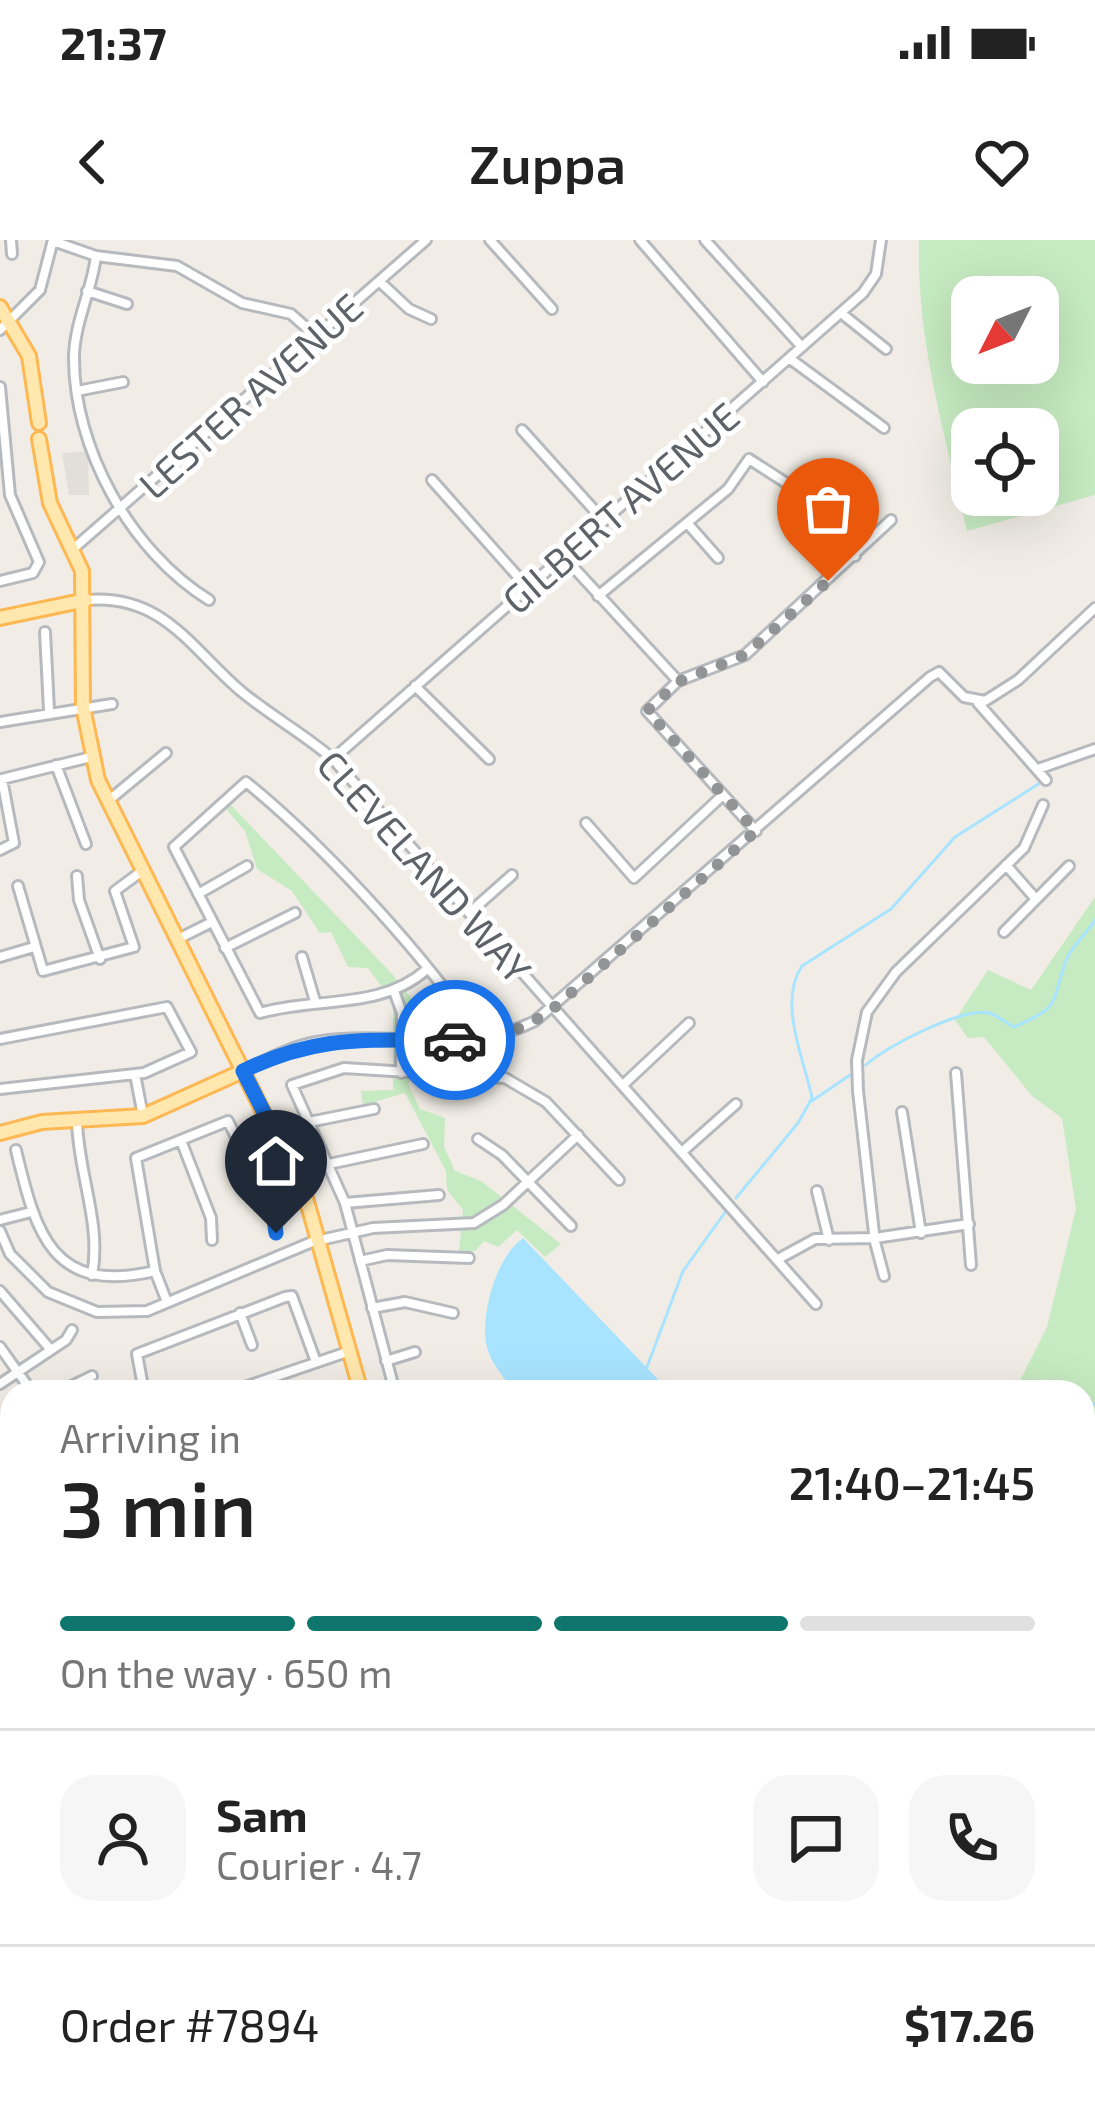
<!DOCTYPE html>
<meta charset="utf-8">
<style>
body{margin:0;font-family:"Exo 2",sans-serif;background:#f6f6f6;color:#222;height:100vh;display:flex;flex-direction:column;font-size:45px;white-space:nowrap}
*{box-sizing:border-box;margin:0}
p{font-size:39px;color:#767676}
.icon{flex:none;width:66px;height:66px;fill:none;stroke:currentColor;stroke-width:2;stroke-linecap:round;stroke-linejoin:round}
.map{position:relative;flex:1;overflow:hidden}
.panel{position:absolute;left:0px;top:1140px;width:1095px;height:744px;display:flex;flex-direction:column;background:#fff;border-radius:36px 36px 0 0;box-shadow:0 12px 48px #0002}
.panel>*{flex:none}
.needle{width:78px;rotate:228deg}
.controls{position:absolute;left:951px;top:36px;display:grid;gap:24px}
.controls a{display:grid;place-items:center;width:108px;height:108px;border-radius:24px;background:#fff;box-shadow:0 12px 48px #0002;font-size:60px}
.pin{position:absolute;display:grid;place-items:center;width:102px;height:102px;color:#fff;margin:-123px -51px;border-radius:50% 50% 50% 0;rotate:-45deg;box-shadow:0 0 12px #0007}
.pin .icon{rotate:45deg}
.courier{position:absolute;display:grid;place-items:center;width:120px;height:120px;margin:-60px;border:9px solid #1a73e8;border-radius:50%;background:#fff;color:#222;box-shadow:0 3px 15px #0007}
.head em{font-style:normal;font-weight:600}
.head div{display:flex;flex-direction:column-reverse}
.head{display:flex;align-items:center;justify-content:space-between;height:204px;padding:0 60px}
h1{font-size:78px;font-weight:600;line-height:90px}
.bar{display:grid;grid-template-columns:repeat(4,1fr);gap:18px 12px;align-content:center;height:144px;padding:0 60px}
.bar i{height:15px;border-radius:9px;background:#e0e0e0}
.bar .active{background:#0f766e}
.bar p{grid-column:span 4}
.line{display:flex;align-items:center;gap:30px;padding:0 60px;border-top:3px solid #e0e0e0}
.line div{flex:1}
.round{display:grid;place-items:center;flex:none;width:126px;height:126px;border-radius:36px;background:#f6f6f6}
.status{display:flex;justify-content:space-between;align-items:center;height:84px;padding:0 60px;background:#fff;direction:ltr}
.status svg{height:33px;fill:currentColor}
header{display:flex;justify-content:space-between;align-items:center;height:156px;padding:0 60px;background:#fff;font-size:54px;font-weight:600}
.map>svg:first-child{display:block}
.industrial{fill:#e2dfda}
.green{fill:#c6eac1;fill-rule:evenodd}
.water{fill:#a8e4ff}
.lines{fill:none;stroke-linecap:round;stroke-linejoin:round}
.stream{stroke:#a8e4ff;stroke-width:3}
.minor-casing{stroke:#b6babe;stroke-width:14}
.major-casing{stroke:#fdb853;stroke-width:18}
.minor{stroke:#fff;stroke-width:8}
.major{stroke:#ffe7ad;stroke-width:12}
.done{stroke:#919394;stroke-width:12;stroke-dasharray:0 21.6}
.route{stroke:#1a73e8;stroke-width:15}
.labels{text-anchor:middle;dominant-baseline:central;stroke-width:10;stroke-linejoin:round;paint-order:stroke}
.street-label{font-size:39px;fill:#5d6368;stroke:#fff}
</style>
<div class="status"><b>21:37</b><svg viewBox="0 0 49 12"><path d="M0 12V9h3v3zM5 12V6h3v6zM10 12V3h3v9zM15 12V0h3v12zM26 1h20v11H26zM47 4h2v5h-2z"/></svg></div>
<header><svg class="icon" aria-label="back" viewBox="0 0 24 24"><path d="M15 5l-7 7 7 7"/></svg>Zuppa<svg class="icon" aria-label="heart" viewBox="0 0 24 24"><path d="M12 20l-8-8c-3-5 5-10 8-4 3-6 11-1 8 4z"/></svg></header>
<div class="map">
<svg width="1095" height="1884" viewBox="0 0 1095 1884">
<rect width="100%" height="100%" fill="#f1ede6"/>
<path class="industrial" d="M 88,211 L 89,255 L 69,255 L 62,213 Z"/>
<path class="green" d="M 919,0 L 1095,0 L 1095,255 L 967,291 C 945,195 916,99 919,0 ZM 972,57 L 1038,57 L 1038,123 L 972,123 ZM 972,189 L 1038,189 L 1038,255 L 972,255 Z
M 229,563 L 394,736 L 435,789 C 421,808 424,827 408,844 L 420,869 L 445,878 L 444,907 L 455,931 L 481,941 L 561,1004 L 545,1017 L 517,990 L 498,1007 L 484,1001 L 475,1011 L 459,1012 L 463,970 L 447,950 L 446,931 L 405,853 L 363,865 L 361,851 L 393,850 L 393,762 L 368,728 L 348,727 L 331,692 L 320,693 L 292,651 L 257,629 L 245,591 L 225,568 Z
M 1095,657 L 1095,1276 L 1084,1279 L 1083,1152 L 1014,1152 L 1047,1087 L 1076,969 L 1062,878 L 1032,856 L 984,797 L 968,798 L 955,780 L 988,730 L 1031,750 Z
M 1095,1387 L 1095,1638 L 1083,1649 L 1083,1393 Z
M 141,1872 L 337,1872 L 331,1884 L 140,1884 Z"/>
<path class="water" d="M 523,998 L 670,1152 L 516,1152 C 504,1139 489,1121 486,1103 C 481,1071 497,1016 523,998 Z"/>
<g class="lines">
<path class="stream" d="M 866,825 C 884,807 963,767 989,773 C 997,775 1006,783 1014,787 C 1063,766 1050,764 1066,721 C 1070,708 1087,693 1095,680
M 812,861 L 850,835
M 736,958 L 798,883 L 812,858 C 805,821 777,763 802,726 L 891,669 L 955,597 L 1040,543
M 647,1127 L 683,1031 L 726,971
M 1083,1168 L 1095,1164
M 0,1507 L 12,1497
M 1083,1575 L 1093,1564
M 1083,1724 L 1089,1725"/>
<defs>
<path id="minor" d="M 11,0 L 12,14
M 490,0 L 552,69
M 640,0 L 763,142
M 705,0 L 802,107
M 53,1 L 96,16 L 177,26 L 242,63 L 291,74 L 317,97
M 96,16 C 92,50 75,81 74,116 C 73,208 131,312 209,360
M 379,41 L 409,69 L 431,79
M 87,51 L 127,64
M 841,73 L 886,109
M 0,90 L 40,50 L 53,0
M 789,118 L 884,188
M 0,147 L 10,255 L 39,322 L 33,333 L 0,341
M 77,151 L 123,142
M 522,190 L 604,281
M 432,240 L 528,348
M 688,284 L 718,318
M 73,309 L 426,0
M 564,317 L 678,441
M 598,356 L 728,249 L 749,219 L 794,248 L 855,316
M 86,360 C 163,353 191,409 242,452 C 271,476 304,494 333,519 L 816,1064
M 45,392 L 49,470
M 415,446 L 489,519
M 978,463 L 1046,540
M 0,482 L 112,464
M 333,519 L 863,53 L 876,34 L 881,0
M 56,525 L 86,604
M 1038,529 L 1095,509
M 108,561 L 166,513
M 586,583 L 634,638 L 723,555
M 756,591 L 647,471 L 678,441 L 745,415 L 891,280
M 0,610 L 14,603 L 2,539 L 91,517
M 1006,625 L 1035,658
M 77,636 L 79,660 L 100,719
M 18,646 L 43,731 L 134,707 L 115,651 L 142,631
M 198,654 L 247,626
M 469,673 L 512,635
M 1004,692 L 1069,626
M 178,699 L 212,682
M 225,708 L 295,673
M 0,717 L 34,707
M 302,717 L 315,761
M 426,730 C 381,770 315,757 260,773 L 174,607 L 246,542 C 318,600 413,703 467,779
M 394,751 L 402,773 L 401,833
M 0,799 L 167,767 L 191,812 L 144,833 L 0,849
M 243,831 C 268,819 293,805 322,801 C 394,791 468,815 535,781 L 930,437 L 939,432 L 964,457 L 985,461 L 1018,440 L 1095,368
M 956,833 L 971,1025
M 135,834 L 143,876
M 623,845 L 689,783
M 902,872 L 921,993
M 77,881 C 78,933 102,984 92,1035
M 309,882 L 374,869
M 478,899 L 502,915 L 571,986
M 182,903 L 211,978 L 212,1000
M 16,910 C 36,994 52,1055 155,1031
M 683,911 L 736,864
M 249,920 L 279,904
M 329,924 L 423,904
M 817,951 L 829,1000
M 345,963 L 439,955
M 0,980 L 31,972
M 0,991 L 10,1014 L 48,1052 L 97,1072 L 147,1071 L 312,1002 L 373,988 L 474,983 L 503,965 L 578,895
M 780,1018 L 815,999 L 875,998 L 969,984
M 360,1021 L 387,1015 L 469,1018
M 884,1036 L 875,1002 L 858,851 L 857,820 L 867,772 L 896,732 L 1024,608 L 1043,565
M 0,1051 L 51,1110
M 167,1062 L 155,1031 L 136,918 L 228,881 L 273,972 L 276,993
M 372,1068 L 405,1062 L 453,1073
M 240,1073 L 252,1105
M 0,1107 L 32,1152
M 386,1121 L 415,1112
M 0,1144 L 66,1100 L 72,1090
M 59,1152 L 92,1136
M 144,1152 L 137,1114 L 285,1057 L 292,1056 L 316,1122
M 230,1152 L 350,1111
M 395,1152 L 345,963 L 292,845 L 344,828 L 505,838 L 546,862 L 619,940
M 452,1152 L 458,1147
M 0,1179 L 12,1191
M 0,1237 L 6,1241
M 0,1382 L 12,1406
M 0,1462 L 12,1455
M 0,1569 L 12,1548
M 0,1575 L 12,1581
M 0,1642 L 12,1650
M 472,1872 L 489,1884
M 575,1872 L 586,1884
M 657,1872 L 666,1884
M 730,1872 L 735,1884
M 818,1872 L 821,1884
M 875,1872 L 878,1884
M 990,1872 L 996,1884
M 561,1884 L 571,1872
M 883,1884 L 928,1872"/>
<path id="major" d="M 0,67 L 29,116 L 39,183
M 39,199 L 50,263 L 82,331 L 83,467 L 98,540 L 306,958 L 361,1152
M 0,378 L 86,360
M 0,893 L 42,882 L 143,876 L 243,831
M 0,1300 L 12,1315
M 0,1784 L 12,1746
M 0,1816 L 12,1776
M 0,1866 L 12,1867
M 71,1872 L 134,1877
M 770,1872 L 774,1884
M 0,1876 L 104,1884"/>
</defs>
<use href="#minor" class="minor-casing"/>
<use href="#major" class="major-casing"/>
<use href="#minor" class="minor"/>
<use href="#major" class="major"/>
</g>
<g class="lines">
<path class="done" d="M 455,800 L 507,794 L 547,774 L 756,591 L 647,471 L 678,442 L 745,415 L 828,341"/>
<path class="route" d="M 276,993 L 273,972 L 249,920 L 280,904 L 243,831 C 321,793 371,801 455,800"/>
</g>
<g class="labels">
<g class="street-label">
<text transform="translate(250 155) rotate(-42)">LESTER AVENUE</text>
<text transform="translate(620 267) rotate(-41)">GILBERT AVENUE</text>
<text transform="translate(425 626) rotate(48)">CLEVELAND WAY</text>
</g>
</g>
</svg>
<div class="controls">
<a><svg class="needle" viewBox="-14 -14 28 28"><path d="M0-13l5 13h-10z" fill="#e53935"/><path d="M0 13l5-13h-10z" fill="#767676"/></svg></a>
<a><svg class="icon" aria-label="locate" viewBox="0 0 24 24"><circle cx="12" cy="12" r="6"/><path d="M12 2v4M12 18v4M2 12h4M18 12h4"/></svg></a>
</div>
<div class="pin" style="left:828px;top:341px;background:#ea580c"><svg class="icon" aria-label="bag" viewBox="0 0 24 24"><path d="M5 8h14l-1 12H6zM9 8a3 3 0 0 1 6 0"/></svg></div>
<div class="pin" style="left:276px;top:993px;background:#1f2937"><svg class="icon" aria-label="home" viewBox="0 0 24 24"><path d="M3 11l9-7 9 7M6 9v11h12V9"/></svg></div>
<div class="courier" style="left:455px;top:800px"><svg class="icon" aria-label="car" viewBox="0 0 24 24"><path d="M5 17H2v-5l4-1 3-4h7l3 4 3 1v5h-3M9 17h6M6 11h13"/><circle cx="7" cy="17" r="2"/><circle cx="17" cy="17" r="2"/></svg></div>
<section class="panel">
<div class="head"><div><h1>3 min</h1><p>Arriving in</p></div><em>21:40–21:45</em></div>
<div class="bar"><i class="active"></i><i class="active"></i><i class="active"></i><i></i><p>On the way · 650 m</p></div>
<div class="line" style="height:216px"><a class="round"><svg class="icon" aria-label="person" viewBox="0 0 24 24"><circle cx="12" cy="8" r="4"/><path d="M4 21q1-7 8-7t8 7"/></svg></a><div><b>Sam</b><p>Courier · 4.7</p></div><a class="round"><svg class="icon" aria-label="chat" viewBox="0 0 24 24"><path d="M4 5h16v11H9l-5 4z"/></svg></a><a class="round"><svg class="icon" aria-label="phone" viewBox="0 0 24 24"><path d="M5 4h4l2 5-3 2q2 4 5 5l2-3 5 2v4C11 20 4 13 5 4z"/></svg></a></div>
<div class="line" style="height:156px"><div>Order #7894</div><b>$17.26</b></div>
</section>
</div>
